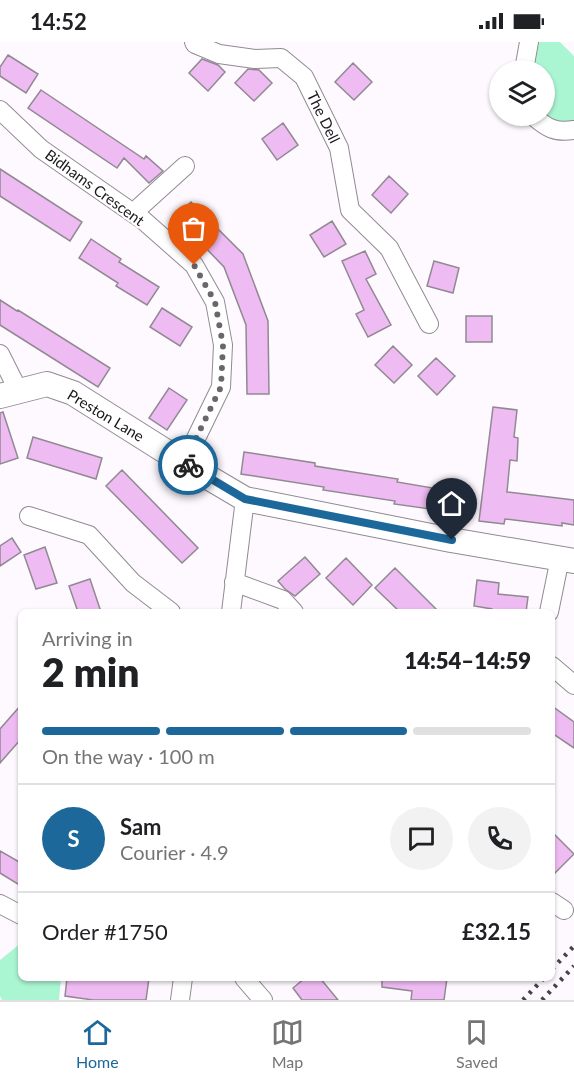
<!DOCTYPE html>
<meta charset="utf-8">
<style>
body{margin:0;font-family:Lato,sans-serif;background:#f2f2f2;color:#202124;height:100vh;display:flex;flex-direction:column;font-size:22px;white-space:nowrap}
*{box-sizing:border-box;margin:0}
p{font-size:20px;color:#757577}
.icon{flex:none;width:33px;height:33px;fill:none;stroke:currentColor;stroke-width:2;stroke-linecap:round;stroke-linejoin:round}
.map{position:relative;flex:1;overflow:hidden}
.details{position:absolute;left:18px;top:567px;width:537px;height:372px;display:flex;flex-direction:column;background:#fff;border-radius:9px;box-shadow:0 2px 4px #0004}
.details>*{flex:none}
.controls{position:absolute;left:489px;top:18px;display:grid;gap:12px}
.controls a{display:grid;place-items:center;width:66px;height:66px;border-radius:50%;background:#fff;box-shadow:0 2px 4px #0004;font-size:30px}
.pin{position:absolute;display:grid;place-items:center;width:51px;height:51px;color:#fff;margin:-62px -26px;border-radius:50% 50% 50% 0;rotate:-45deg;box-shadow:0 0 6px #0007}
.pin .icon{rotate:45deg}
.courier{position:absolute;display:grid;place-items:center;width:60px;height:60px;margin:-30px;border:4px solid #1d689b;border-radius:50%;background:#fff;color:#222;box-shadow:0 2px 8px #0007}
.summary em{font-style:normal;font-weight:800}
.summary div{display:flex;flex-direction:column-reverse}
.summary{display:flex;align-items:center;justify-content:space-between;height:102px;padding:0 24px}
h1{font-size:39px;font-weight:800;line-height:45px}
.bar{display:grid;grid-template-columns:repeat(4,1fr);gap:9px 6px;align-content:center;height:72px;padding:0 24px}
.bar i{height:8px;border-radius:4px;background:#e0e0e0}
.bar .current{background:#1d689b}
.bar p{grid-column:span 4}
.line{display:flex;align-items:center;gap:15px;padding:0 24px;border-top:2px solid #e0e0e0}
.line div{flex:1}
.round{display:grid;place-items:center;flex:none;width:63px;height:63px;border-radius:32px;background:#f2f2f2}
.status{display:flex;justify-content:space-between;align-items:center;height:42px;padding:0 30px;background:#fff;direction:ltr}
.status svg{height:16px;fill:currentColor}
.tabs{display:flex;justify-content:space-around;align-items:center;height:84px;border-top:2px solid #e0e0e0;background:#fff;font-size:16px;color:#757577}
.tabs a{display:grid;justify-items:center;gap:3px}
.tabs .current{color:#1d689b}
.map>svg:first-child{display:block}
.green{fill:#aaf5d2}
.building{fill:#eebbf2;stroke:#918992;stroke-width:1.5}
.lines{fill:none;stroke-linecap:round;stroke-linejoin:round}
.minor-casing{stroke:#928a92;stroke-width:20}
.tertiary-casing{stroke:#928a92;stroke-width:26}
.minor{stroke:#fff;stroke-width:18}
.tertiary{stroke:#fff;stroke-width:24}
.rail{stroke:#464246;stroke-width:4.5;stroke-dasharray:3 6;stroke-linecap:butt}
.done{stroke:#6a666a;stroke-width:6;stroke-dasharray:0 10.8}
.route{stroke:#1d689b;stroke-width:8}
.labels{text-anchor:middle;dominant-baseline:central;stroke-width:4.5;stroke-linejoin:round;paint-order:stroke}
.street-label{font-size:15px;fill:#1a171a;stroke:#fff}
</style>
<div class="status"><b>14:52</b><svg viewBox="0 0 49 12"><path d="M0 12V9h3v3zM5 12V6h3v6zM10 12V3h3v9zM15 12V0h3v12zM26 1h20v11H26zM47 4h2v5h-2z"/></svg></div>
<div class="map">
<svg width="574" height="958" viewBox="0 0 574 958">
<rect width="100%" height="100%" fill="#fef9ff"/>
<path class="green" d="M 539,0 L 560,0 L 574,14 L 574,81 L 564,84 L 544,74 L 544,28 L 534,28 Z
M 21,901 L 21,936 L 61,936 L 59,958 L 2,958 L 0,954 L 0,918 Z"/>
<path class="building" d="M 8,13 L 38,32 L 26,51 L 0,34 L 0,25 Z
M 202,17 L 218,23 L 225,30 L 208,49 L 189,31 Z
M 353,21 L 372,40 L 354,58 L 335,40 Z
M 248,27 L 259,28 L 272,41 L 254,59 L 235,41 Z
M 41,48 L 144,117 L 146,114 L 163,129 L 149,141 L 124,116 L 117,126 L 28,66 Z
M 283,81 L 298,103 L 277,118 L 262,97 Z
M 0,127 L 82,180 L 70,199 L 0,154 Z
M 389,134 L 408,152 L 391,171 L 372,153 Z
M 191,160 L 243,212 L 268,279 L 269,352 L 247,352 L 246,283 L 224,225 L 176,175 Z
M 332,179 L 346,202 L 324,215 L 310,193 Z
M 91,197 L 121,217 L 119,220 L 159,245 L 147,263 L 116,244 L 118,241 L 79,216 Z
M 365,209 L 376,232 L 366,237 L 391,283 L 368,295 L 356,272 L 364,268 L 342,219 Z
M 434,219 L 459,226 L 453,251 L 427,244 Z
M 0,258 L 17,269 L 18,268 L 110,326 L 98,345 L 0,283 Z
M 162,266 L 192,285 L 180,304 L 150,285 Z
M 466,274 L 492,274 L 492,300 L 466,300 Z
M 393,304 L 412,323 L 394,341 L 375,323 Z
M 436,316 L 455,334 L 437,353 L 418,334 Z
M 169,346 L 187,358 L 167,388 L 149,376 Z
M 493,365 L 517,368 L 514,395 L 518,396 L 517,419 L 510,418 L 507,450 L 574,458 L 574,483 L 562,481 L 562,484 L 505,477 L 504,482 L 479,479 Z
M 3,370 L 18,416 L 0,422 L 0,371 Z
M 33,395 L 102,416 L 96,437 L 27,416 Z
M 244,410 L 315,421 L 315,424 L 398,437 L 397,440 L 433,446 L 430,467 L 394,462 L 395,459 L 323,448 L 324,445 L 241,432 Z
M 122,428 L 198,506 L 182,521 L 106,444 Z
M 12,496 L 21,510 L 0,524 L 0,504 Z
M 45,505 L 57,541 L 36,547 L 24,513 Z
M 305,515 L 320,532 L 295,554 L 285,547 L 278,539 Z
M 346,516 L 372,543 L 353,563 L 326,536 Z
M 395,526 L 439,570 L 400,570 L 375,546 Z
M 90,537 L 101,570 L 78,570 L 69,544 Z
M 477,538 L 499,541 L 498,552 L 528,555 L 526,570 L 492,570 L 492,567 L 474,564 Z
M 21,663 L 21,697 L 0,721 L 0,687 Z
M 552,664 L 574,680 L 574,706 L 552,691 Z
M 552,790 L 574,812 L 552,834 Z
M 0,809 L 21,821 L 21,844 L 0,831 Z
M 67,936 L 149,936 L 146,958 L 93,958 L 65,954 Z
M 305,936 L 320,936 L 338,958 L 302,958 L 293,946 Z
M 382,936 L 447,936 L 444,958 L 411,958 L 412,949 L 382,945 Z"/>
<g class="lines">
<defs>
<path id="minor" d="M 194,0 L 195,2 L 219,12 L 255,17 L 281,16 L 304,35 L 339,106 L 350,168 L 389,206 L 429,282
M 524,28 L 529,0
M 0,68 L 41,107 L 143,178 L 194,223 L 215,260 L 223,303 L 221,345 L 184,421
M 533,74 C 547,86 555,91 574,88
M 133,171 L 185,124
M 0,312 L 18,348
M 29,474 L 89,493 L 133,541 L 171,570
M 234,540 L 283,558 L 294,570
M 231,570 L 245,457
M 549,570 L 560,516
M 552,624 L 574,643
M 552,860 L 564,868
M 0,862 L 21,873
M 244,936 L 263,958
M 180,958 L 183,936"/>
<path id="tertiary" d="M 0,354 L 47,342 L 73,351 L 184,421 L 245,457 L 451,498 L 574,519"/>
</defs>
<use href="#minor" class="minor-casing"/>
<use href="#tertiary" class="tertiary-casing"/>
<use href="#minor" class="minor"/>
<use href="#tertiary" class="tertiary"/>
<path class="rail" d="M 552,927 L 574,904
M 523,958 L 544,936
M 542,958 L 574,924"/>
</g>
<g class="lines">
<path class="done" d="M 188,423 L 184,421 L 221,345 L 223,303 L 215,260 L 194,223"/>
<path class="route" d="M 188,423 L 245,457 L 452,498"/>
</g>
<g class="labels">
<g class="street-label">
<text transform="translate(324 75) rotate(64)">The Dell</text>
<text transform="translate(95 145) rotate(36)">Bidhams Crescent</text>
<text transform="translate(106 373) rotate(31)">Preston Lane</text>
</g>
</g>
</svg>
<div class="controls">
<a><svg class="icon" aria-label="layers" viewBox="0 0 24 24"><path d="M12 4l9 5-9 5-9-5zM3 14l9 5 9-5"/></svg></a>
</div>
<div class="pin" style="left:194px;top:223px;background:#ea580c"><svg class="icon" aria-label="bag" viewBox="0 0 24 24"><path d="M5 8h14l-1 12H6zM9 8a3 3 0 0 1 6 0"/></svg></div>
<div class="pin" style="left:452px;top:498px;background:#1f2937"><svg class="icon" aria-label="home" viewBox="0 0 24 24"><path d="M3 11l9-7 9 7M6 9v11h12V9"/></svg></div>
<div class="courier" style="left:188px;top:423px"><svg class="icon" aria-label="bike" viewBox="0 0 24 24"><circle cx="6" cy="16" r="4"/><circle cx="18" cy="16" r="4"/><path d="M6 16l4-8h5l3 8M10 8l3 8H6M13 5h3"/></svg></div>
<section class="details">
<div class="summary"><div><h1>2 min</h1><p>Arriving in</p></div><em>14:54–14:59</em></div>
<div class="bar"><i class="current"></i><i class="current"></i><i class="current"></i><i></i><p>On the way · 100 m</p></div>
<div class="line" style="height:108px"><b class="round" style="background:#1d689b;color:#fff">S</b><div><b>Sam</b><p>Courier · 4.9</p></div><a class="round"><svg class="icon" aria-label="chat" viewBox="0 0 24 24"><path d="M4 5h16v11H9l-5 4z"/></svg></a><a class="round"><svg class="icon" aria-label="phone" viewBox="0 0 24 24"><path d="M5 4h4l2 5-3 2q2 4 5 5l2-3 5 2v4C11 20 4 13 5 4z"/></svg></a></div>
<div class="line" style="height:78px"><div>Order #1750</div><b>£32.15</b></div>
</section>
</div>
<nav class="tabs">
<a class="current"><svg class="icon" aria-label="home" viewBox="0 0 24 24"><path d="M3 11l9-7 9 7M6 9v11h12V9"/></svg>Home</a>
<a><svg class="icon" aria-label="map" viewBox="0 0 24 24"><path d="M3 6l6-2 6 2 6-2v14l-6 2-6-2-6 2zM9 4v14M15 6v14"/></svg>Map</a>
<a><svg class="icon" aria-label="saved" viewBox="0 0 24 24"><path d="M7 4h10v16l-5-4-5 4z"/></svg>Saved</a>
</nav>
